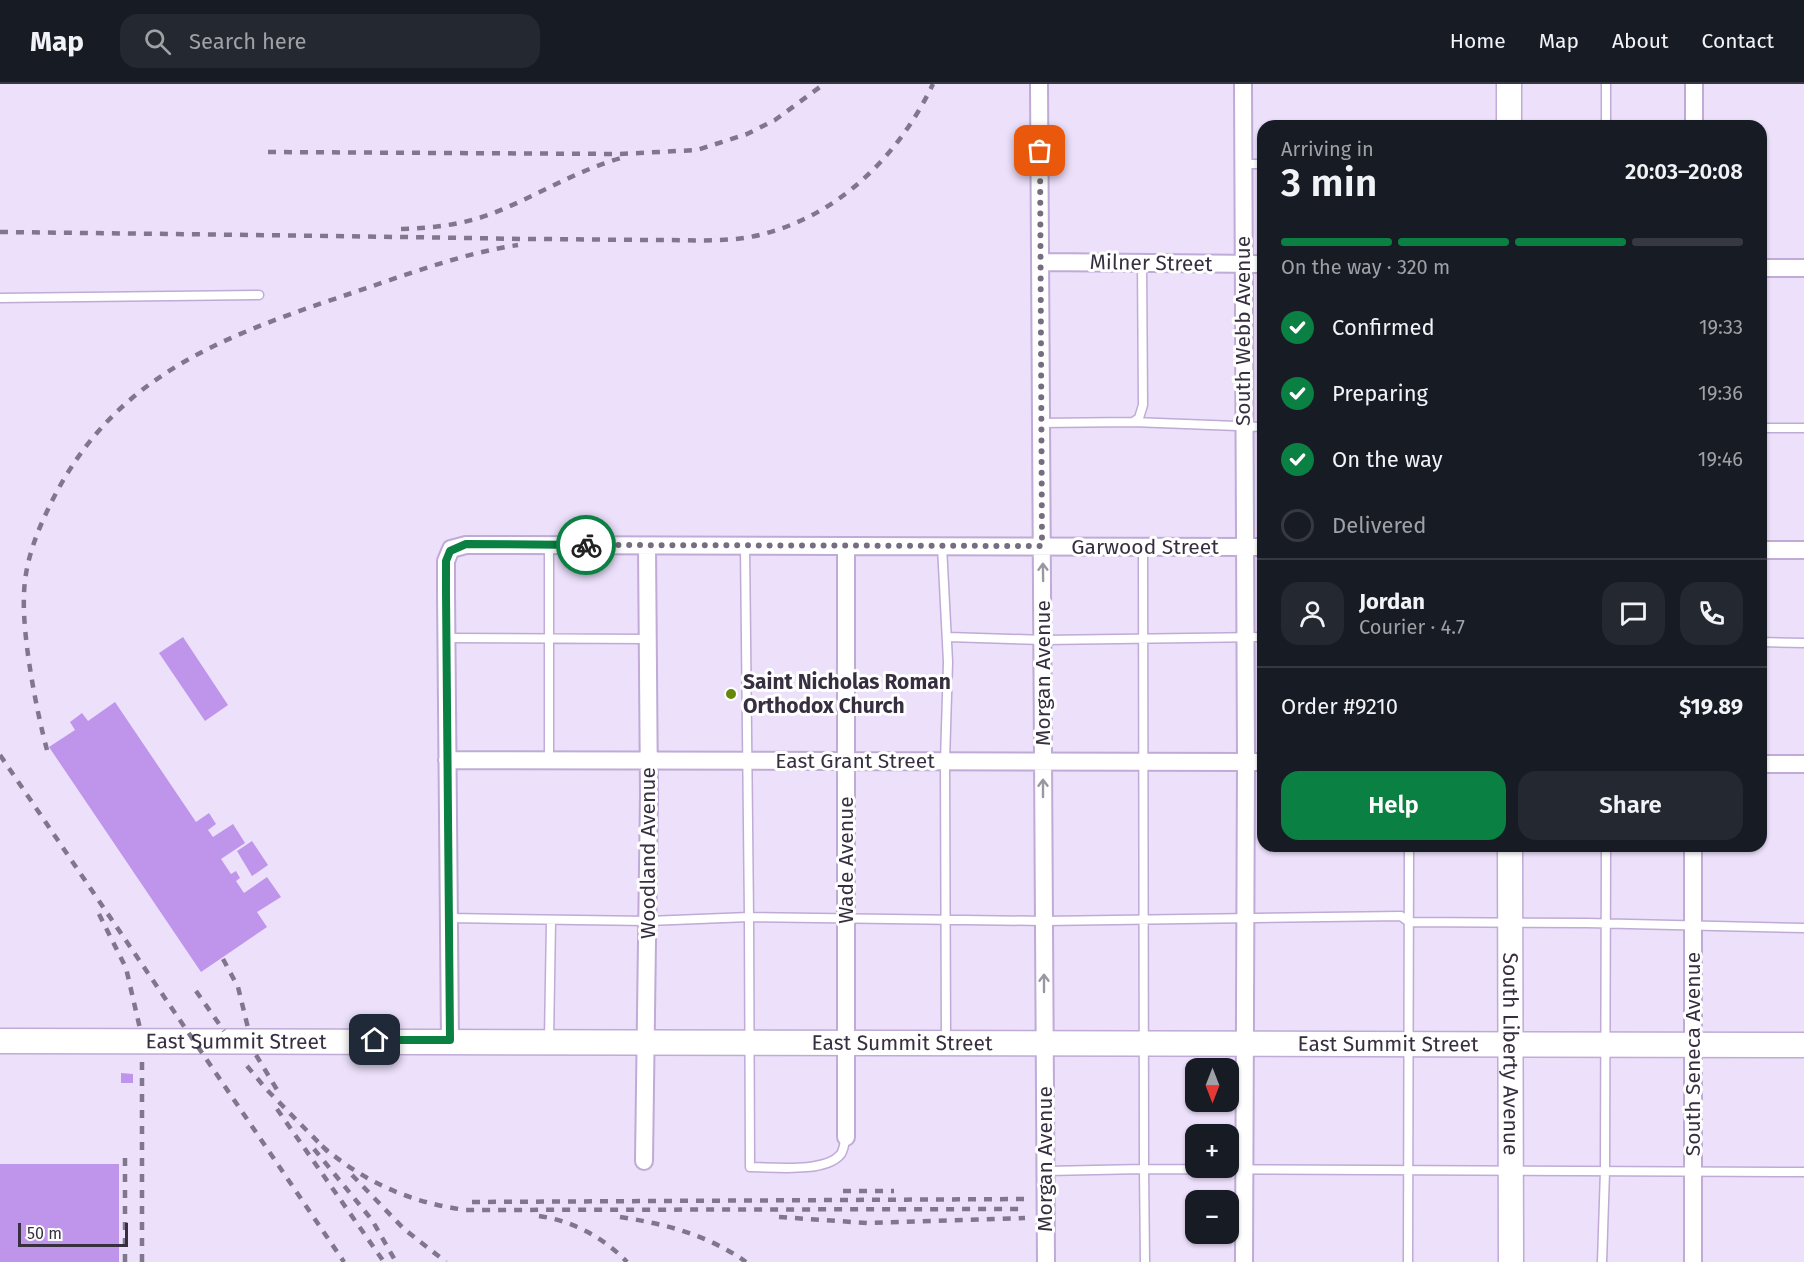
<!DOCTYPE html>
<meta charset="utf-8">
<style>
body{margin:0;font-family:"Fira Sans",sans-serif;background:#242831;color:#f1f3f6;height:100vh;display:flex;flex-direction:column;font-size:22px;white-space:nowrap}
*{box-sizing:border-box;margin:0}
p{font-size:20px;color:#9ea1a6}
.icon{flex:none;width:33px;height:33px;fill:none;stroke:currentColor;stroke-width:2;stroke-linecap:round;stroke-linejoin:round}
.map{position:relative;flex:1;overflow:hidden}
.side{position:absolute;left:1257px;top:36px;width:510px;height:732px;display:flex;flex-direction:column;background:#171b24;border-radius:18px;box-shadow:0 2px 4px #0004}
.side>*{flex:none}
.needle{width:39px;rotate:180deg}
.tools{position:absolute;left:1185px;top:974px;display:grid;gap:12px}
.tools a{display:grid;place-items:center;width:54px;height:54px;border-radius:12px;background:#171b24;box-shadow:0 2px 4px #0004;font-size:30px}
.scale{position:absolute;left:18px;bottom:15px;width:110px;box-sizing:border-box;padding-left:6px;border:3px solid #372f40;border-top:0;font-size:16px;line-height:21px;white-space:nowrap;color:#372f40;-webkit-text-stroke:4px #fff;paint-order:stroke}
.pin{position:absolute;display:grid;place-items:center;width:51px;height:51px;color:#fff;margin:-26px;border-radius:12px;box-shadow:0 3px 9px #0006}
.courier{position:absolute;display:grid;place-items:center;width:60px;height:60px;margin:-30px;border:4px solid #0b8043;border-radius:50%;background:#fff;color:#222;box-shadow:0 2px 8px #0007}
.headline em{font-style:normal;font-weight:600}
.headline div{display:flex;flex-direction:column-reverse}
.headline{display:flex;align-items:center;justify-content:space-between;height:102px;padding:0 24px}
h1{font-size:39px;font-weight:600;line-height:45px}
.bar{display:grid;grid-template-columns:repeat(4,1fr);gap:9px 6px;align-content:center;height:72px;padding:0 24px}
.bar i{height:8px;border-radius:4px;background:#363941}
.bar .current{background:#0b8043}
.bar p{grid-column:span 4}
.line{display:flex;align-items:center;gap:15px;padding:0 24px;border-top:2px solid #363941}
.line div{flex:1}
.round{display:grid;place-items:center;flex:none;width:63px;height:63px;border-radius:18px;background:#242831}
ol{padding:0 24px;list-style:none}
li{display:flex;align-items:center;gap:18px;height:66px}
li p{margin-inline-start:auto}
li .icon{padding:6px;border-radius:50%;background:#0b8043;color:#fff;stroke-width:4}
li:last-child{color:#9ea1a6}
li i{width:33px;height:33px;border:3px solid #363941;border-radius:50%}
.action{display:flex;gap:12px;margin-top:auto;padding:12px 24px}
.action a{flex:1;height:69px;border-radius:18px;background:#0b8043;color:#fff;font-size:24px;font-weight:600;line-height:69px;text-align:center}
.action a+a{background:#242831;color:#f1f3f6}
header{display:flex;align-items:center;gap:36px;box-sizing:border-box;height:84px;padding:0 30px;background:#171b24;border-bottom:2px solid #363941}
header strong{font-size:28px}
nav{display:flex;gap:33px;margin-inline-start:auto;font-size:21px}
.search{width:420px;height:54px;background:#242831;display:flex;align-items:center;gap:15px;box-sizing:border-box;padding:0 21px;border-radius:18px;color:#9ea1a6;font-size:22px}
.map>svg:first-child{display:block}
.building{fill:#be95ea}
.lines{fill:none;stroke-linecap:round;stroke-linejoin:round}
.lane-casing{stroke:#bfabd6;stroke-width:11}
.street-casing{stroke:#bfabd6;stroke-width:20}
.secondary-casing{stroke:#bfabd6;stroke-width:27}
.lane{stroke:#fff;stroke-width:8}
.street{stroke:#fff;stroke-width:16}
.secondary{stroke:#fff;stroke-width:24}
.rail{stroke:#81778c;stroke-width:4.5;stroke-dasharray:8 8;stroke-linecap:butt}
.oneway{stroke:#9b97a0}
.done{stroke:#766d81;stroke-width:6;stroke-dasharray:0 10.8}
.route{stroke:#0b8043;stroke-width:8}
.poi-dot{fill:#64880a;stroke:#fff;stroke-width:2}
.labels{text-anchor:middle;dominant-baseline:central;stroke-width:6;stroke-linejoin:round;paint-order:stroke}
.street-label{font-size:21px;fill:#372f40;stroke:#fff}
.poi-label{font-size:21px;font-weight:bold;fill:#372f40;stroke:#fff;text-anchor:start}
</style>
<header>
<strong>Map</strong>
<div class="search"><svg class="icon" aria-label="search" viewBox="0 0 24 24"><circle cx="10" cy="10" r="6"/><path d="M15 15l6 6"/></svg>Search here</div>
<nav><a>Home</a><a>Map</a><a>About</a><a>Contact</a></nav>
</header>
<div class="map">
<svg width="1804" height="1178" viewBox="0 0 1804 1178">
<rect width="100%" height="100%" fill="#ece0fb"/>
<path class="building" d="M 183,553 L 228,621 L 205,637 L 159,569 Z
M 115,618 L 196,738 L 209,729 L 216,740 L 208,746 L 213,753 L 233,740 L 245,759 L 221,775 L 231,790 L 236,787 L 240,794 L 236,797 L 244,809 L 267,793 L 281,813 L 257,828 L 267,843 L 201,888 L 49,663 L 75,646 L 70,638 L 82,629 L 88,637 Z
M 252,757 L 268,781 L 252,792 L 237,767 Z
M 121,989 L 133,990 L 133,999 L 121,999 Z
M 0,1080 L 119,1080 L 119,1178 L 0,1178 Z"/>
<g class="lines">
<defs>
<path id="lane" d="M 1606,0 L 1606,42
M 1243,80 L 1263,80
M 0,214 L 259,211
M 1133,338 L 1263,343
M 1040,339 L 1133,338 L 1139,334 L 1143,321 L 1142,179
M 1761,344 L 1804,344
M 745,462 L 749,833 L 1044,837 L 1401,832 L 1409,838 L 1587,839 L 1804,844
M 942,462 L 948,578 L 945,677 L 946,957
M 948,553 L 1044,556 L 1263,553
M 446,554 L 647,555
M 1761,558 L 1804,559
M 549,676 L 549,461
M 449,834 L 648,837 L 749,833 L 750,1083 C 773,1083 824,1089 840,1071 C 844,1067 844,1059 846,1053
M 549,956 L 551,837
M 1046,1087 L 1144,1085 L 1143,463
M 1145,1178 L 1144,1085 L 1804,1088
M 1408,1178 L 1409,762
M 1602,1178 L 1605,1087 L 1606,762"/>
<path id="street" d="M 1039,0 L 1046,1178
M 1243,0 L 1246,677 L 1244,1178
M 1694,42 L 1694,0
M 1040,178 L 1263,180
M 1761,184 L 1804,184
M 1761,466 L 1804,466
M 447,676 L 1263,678
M 1761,680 L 1804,680
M 450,956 L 446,509 L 446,477 L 451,465 L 466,461 L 1263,463
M 846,1053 L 846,462
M 644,1077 L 649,710 L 647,462
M 1693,1178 L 1693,762"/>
<g id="secondary">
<path d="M 1509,0 L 1509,42"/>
<path id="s1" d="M 1510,762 L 1511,1178"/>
<path id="s2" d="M 0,957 L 1804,961"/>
</g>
</defs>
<use href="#lane" class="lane-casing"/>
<use href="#street" class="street-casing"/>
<use href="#secondary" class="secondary-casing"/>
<use href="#lane" class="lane"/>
<use href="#street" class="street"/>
<use href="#secondary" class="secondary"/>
<path class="rail" d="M 268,68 L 619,70 L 697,66 L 747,50 L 775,36 L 824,0
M 401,145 C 432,144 461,141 491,130 C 535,113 575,87 621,74
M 0,148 C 175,150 351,152 526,155 C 572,155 617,156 662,156 C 696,156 733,159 767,149 C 843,128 900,69 933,0
M 47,666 C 36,625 22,552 24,510 C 25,476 38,445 53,415 C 115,293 219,254 340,213 C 398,194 458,170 518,161
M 0,671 L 344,1178
M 99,830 L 126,884 L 141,949
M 223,875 L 238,903 L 248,944
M 196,907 L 224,947
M 256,971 L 279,1009
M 247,982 L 267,1006 L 328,1068
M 277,1025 L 384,1178
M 322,1062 C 364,1098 411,1119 466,1126 L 1026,1125
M 314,1065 L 372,1136 L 396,1178
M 352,1091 L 404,1145 L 446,1178
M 843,1107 L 894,1107
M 472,1118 L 1024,1115
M 539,1132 C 573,1137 603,1153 627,1178
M 620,1133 C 666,1140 708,1151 746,1178
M 779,1133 L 867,1139 L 1025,1134
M 125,1178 L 125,1070
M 142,1178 L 142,971"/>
</g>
<defs><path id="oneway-shaft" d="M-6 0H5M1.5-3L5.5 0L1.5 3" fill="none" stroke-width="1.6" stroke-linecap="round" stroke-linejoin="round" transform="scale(1.5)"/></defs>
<g class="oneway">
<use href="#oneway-shaft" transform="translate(1043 488) rotate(-91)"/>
<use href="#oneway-shaft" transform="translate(1043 704) rotate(-90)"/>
<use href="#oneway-shaft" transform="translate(1044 899) rotate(-90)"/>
</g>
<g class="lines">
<path class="done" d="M 586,461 L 1042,462 L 1040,67"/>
<path class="route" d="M 375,956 L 450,956 L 446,509 L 446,477 L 450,467 L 466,460 L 586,461"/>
</g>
<circle class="poi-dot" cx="731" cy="610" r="6"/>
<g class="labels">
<g class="street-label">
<text transform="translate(1151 179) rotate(1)">Milner Street</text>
<text transform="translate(1243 247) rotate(-90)">South Webb Avenue</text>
<text x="1145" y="463">Garwood Street</text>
<text transform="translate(1043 589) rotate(-90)">Morgan Avenue</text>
<text x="855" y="677">East Grant Street</text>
<text transform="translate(648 769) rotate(-90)">Woodland Avenue</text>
<text transform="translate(846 776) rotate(-90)">Wade Avenue</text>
<text stroke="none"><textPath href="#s2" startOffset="236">East Summit Street</textPath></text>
<text stroke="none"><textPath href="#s2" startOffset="902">East Summit Street</textPath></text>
<text stroke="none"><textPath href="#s2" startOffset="1388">East Summit Street</textPath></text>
<text stroke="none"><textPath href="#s1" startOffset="208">South Liberty Avenue</textPath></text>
<text transform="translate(1693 970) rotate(-90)">South Seneca Avenue</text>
<text transform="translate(1045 1075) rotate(-90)">Morgan Avenue</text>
</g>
<g class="poi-label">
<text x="743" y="598">Saint Nicholas Roman<tspan x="743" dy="24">Orthodox Church</tspan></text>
</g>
</g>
</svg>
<div class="tools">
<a><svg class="needle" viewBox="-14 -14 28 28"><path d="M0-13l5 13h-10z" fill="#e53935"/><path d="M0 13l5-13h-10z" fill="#9ea1a6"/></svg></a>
<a>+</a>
<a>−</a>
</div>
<div class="scale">50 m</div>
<div class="pin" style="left:1040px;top:67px;background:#ea580c"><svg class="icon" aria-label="bag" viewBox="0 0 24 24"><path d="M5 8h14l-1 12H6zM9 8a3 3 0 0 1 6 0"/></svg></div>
<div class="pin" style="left:375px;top:956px;background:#1f2937"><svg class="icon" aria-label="home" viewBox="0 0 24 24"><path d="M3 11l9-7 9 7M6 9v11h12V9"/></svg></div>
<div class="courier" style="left:586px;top:461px"><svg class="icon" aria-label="bike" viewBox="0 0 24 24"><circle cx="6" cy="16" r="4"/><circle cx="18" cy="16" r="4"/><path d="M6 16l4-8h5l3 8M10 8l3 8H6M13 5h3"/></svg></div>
<section class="side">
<div class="headline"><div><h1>3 min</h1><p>Arriving in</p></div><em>20:03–20:08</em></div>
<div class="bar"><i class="current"></i><i class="current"></i><i class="current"></i><i></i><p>On the way · 320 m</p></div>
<ol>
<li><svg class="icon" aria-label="check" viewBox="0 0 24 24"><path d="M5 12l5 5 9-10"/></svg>Confirmed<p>19:33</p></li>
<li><svg class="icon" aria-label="check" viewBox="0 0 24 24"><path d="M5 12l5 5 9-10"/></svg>Preparing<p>19:36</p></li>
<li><svg class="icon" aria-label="check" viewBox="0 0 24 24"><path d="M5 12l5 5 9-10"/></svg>On the way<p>19:46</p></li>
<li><i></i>Delivered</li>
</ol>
<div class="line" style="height:108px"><a class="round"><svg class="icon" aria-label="person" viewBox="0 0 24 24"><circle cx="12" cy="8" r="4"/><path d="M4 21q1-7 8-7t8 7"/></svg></a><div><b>Jordan</b><p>Courier · 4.7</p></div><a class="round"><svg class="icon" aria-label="chat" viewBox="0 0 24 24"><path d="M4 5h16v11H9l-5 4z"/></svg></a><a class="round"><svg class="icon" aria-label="phone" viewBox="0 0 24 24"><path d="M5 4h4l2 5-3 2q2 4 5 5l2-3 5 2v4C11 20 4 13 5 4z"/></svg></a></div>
<div class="line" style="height:78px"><div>Order #9210</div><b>$19.89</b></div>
<div class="action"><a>Help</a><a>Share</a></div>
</section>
</div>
